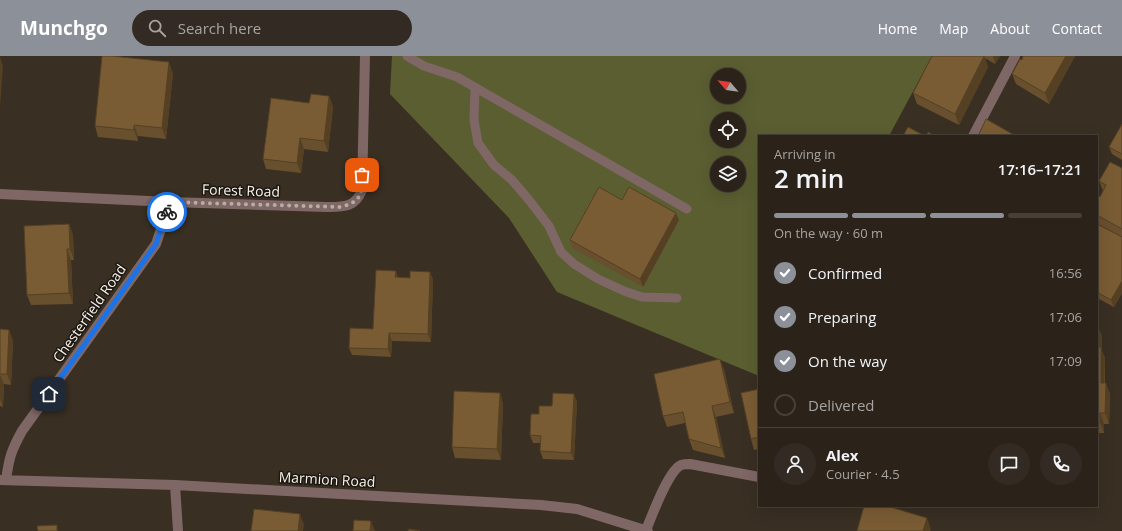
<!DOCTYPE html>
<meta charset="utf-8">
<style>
body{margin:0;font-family:"Open Sans",sans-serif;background:#332b23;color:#f1f3f6;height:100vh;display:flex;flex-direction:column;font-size:15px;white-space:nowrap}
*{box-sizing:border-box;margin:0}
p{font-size:13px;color:#a6a4a2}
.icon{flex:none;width:22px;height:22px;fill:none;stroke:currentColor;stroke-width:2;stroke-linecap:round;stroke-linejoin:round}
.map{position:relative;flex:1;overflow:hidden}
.side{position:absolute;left:758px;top:79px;width:340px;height:372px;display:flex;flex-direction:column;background:#2b231a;border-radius:0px;box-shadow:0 4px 16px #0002,0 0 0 1px #474039}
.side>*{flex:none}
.needle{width:26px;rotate:298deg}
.tools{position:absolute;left:710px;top:12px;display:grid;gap:8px}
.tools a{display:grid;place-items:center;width:36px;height:36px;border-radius:50%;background:#2b231a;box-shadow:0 4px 16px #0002,0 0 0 1px #474039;font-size:20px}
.pin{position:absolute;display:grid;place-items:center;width:34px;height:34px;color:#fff;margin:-17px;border-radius:8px;box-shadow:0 2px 6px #0006}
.courier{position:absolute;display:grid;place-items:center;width:40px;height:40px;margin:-20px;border:3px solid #1a73e8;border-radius:50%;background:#fff;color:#222;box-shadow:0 1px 5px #0007}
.overview em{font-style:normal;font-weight:600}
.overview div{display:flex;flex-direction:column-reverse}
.overview{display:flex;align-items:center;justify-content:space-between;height:68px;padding:0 16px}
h1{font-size:26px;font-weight:600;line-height:30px}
.bar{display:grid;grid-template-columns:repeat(4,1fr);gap:6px 4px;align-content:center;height:48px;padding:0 16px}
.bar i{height:5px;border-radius:3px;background:#474039}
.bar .selected{background:#8c9099}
.bar p{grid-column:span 4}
.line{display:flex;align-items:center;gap:10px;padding:0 16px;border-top:1px solid #474039}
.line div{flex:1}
.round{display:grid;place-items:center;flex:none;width:42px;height:42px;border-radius:21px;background:#332b23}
ol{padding:0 16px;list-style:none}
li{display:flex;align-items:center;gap:12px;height:44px}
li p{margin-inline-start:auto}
li .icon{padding:4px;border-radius:50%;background:#8c9099;color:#fff;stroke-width:4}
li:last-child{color:#a6a4a2}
li i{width:22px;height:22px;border:2px solid #474039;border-radius:50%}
header{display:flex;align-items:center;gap:24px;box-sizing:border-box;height:56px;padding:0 20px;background:#8c9099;color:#fff}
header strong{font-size:19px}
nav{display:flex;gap:22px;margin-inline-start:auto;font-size:14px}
.search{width:280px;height:36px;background:#332b23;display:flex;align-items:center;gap:10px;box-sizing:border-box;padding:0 14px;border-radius:22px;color:#a6a4a2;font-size:15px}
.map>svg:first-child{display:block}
.green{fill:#5b5e31;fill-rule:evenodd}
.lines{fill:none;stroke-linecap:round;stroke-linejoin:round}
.lane{stroke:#7f6766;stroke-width:9}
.street{stroke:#7f6766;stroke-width:10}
.wall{fill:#684f2d}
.shaded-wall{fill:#554024}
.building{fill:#795c34;stroke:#554024}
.done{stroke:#b6aea4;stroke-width:4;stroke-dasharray:0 7.2}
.route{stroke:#1a73e8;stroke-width:5}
.labels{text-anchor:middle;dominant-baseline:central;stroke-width:3;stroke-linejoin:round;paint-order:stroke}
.street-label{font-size:14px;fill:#f9f2ea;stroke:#1c1812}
</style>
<header>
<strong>Munchgo</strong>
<div class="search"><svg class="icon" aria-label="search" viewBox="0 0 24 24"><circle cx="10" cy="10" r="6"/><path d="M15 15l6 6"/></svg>Search here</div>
<nav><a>Home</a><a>Map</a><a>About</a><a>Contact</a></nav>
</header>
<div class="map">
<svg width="1122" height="475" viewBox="0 0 1122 475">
<rect width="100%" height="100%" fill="#392f23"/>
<path class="green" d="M 392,0 L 932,0 L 889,80 L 759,80 L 759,320 L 557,236 L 509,162 L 390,38 ZM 717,19 L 739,19 L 739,41 L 717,41 ZM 717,63 L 739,63 L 739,85 L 717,85 ZM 717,107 L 739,107 L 739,129 L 717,129 Z"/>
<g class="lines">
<path class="lane" d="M 407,0 L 424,10 L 457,21 L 687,153
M 475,32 L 474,64 L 478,87 L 494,109 L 512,124 L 529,144 L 549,170 L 561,196 L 574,208 L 598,223 L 624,235 L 642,241 L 677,242"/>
<path class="street" d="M 973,80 L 1015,0
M 0,138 L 170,146 L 326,151 C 343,151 355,152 362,134 L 365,0
M 0,424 L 175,429 L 541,449 L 577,453 L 648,475
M 6,424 C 9,402 11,395 22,375 L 156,188 L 170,146
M 175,429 L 178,475
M 646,474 C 652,460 668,415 681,409 C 684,408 687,408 690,408 L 759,421"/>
</g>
<path class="wall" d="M 932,0 L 1000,0 L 995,8 L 985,2 L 988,11 L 959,69 L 917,48 L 913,37 Z
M 1075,0 L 1049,48 L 1016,28 L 1012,18 L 1022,4 Z
M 173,17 L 166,83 L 138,80 L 138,85 L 98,81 L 95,70 Z
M 329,40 L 333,51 L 328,96 L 304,93 L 301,117 L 266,113 L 263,103 L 309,47 Z
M 1122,68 L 1122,104 L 1112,98 L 1109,91 Z
M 1122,112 L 1122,237 L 1114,251 L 1097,242 L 1097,168 L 1108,174 L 1097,167 L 1097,139 L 1100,141 L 1103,135 L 1099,125 Z
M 622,144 L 679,164 L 643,231 L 572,192 L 570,184 Z
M 69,168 L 73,179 L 74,204 L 71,204 L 73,248 L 31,249 L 27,239 Z
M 430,216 L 433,224 L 431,286 L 392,285 L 391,301 L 352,299 L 349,292 L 373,273 L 398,221 L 410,222 Z
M 1097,270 L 1102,280 L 1102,295 L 1105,302 L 1105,327 L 1110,338 L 1109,368 L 1104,368 L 1104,377 L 1097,377 Z
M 0,273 L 9,274 L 13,285 L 11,329 L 4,328 L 3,351 L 0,350 Z
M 724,313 L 734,357 L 716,361 L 725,402 L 693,394 L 689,383 L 685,367 L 667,371 L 663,360 Z
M 759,333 L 759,393 L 754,394 L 751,383 Z
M 500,337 L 503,348 L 501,404 L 455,402 L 452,391 Z
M 574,338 L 577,346 L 574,404 L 543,403 L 540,395 L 540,387 L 533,387 L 530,379 L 539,358 Z"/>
<path class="shaded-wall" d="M 984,0 L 988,11 L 959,69 L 955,58 Z
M 993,0 L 1000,0 L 995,8 Z
M 1066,0 L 1075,0 L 1049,48 L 1045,37 Z
M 0,1 L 3,10 L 0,52 Z
M 169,6 L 173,17 L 166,83 L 162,72 Z
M 329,40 L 333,51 L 328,96 L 324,85 Z
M 134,69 L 138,80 L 138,85 L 134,74 Z
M 300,82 L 304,93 L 301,117 L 297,107 Z
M 676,157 L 679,164 L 643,231 L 640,223 Z
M 69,168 L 73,179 L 74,204 L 70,193 Z
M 67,193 L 71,204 L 73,248 L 69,237 Z
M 396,215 L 399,223 L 395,221 Z
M 430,216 L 433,224 L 431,286 L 428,278 Z
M 1122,225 L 1122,237 L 1114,251 L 1111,244 Z
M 1098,270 L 1102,280 L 1102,295 L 1105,302 L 1104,338 L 1101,327 L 1098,291 Z
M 9,274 L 13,285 L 11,329 L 7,318 Z
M 389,277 L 392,285 L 391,301 L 388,293 Z
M 720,303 L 724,313 L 734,357 L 730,346 Z
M 0,319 L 4,328 L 3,351 L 0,343 Z
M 1106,327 L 1110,338 L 1109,368 L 1105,357 Z
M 500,337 L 503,348 L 501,404 L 497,393 Z
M 574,338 L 577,346 L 574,404 L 571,397 Z
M 712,350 L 716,361 L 725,402 L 721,392 Z
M 1100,357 L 1104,368 L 1104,377 L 1100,366 Z
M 300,458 L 304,469 L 303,475 L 298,475 Z
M 927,462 L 931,473 L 930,475 L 923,475 Z
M 371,465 L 375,475 L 370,475 Z"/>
<path class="building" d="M 102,0 L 112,0 L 169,6 L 162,72 L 134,69 L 134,74 L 95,70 Z
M 932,0 L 984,0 L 955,58 L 913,37 Z
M 1023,0 L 1066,0 L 1045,37 L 1012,18 L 1020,3 L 1022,4 Z
M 311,38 L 329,40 L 324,85 L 300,82 L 297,107 L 263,103 L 271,42 L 309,47 Z
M 986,63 L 1016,80 L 979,80 L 980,79 L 979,78 Z
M 1122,68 L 1122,98 L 1109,91 Z
M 908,71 L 925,80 L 903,80 Z
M 928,76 L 935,80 L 926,80 Z
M 1110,106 L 1122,112 L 1122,173 L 1097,159 L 1097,139 L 1100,141 L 1106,129 L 1099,125 Z
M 599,131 L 622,144 L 629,131 L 676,157 L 640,223 L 570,184 Z
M 69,168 L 70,193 L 67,193 L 69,237 L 27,239 L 24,170 Z
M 1097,168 L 1122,181 L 1122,225 L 1111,244 L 1097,236 Z
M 376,214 L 396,215 L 395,221 L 410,222 L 410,215 L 430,216 L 428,278 L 389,277 L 388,293 L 349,292 L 350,272 L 373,273 Z
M 1097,270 L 1098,270 L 1098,291 L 1101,291 L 1101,327 L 1106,327 L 1105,357 L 1100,357 L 1100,366 L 1097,366 Z
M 0,273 L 9,274 L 7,318 L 0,318 Z
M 720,303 L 730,346 L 712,350 L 721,392 L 689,383 L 683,356 L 663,360 L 654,318 Z
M 759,333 L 759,381 L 751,383 L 741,337 Z
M 454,335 L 500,337 L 497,393 L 452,391 Z
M 553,337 L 574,338 L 571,397 L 540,395 L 541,380 L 530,379 L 531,358 L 539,358 L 539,350 L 552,350 Z
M 864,450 L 887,450 L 927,462 L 923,475 L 857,475 Z
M 254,453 L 300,458 L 298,475 L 251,475 Z
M 354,464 L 371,465 L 370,475 L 353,475 Z
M 57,469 L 57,475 L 38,475 L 37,470 Z
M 409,473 L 420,475 L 408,475 Z"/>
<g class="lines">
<path class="done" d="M 167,156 L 170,146 L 340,151 C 361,146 362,139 362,119"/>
<path class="route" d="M 49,338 L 156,188 L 167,156"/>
</g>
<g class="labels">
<g class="street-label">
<text transform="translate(241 134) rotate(2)">Forest Road</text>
<text transform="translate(89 257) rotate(-55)">Chesterfield Road</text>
<text transform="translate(327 423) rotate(3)">Marmion Road</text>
</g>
</g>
</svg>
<div class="tools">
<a><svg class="needle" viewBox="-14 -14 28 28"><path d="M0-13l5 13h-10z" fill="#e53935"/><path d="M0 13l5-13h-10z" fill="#a6a4a2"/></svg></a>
<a><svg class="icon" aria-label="locate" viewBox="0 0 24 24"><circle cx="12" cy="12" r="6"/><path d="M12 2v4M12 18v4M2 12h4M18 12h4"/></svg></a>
<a><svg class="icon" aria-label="layers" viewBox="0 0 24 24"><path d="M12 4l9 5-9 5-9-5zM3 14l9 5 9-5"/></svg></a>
</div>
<div class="pin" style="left:362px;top:119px;background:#ea580c"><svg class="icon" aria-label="bag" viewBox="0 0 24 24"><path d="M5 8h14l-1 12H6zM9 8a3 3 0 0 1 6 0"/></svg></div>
<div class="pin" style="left:49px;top:338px;background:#1f2937"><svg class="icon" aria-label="home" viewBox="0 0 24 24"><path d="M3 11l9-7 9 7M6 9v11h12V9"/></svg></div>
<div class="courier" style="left:167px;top:156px"><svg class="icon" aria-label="bike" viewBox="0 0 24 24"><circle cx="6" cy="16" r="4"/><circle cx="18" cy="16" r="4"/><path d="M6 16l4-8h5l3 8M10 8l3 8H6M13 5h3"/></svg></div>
<section class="side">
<div class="overview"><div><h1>2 min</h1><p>Arriving in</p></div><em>17:16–17:21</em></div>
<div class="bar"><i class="selected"></i><i class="selected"></i><i class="selected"></i><i></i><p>On the way · 60 m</p></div>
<ol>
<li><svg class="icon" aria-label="check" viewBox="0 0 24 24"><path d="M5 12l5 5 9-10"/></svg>Confirmed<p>16:56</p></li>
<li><svg class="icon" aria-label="check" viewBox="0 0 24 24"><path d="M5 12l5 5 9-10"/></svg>Preparing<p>17:06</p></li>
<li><svg class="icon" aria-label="check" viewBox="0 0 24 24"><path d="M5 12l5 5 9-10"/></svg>On the way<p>17:09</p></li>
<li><i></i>Delivered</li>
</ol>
<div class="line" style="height:72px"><a class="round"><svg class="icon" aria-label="person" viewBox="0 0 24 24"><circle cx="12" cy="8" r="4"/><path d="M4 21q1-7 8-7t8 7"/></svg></a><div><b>Alex</b><p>Courier · 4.5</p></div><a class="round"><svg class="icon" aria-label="chat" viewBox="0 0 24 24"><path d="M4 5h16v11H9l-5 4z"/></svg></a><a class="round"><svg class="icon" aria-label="phone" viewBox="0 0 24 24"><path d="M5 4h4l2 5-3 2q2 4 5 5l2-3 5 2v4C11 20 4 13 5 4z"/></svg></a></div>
</section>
</div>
